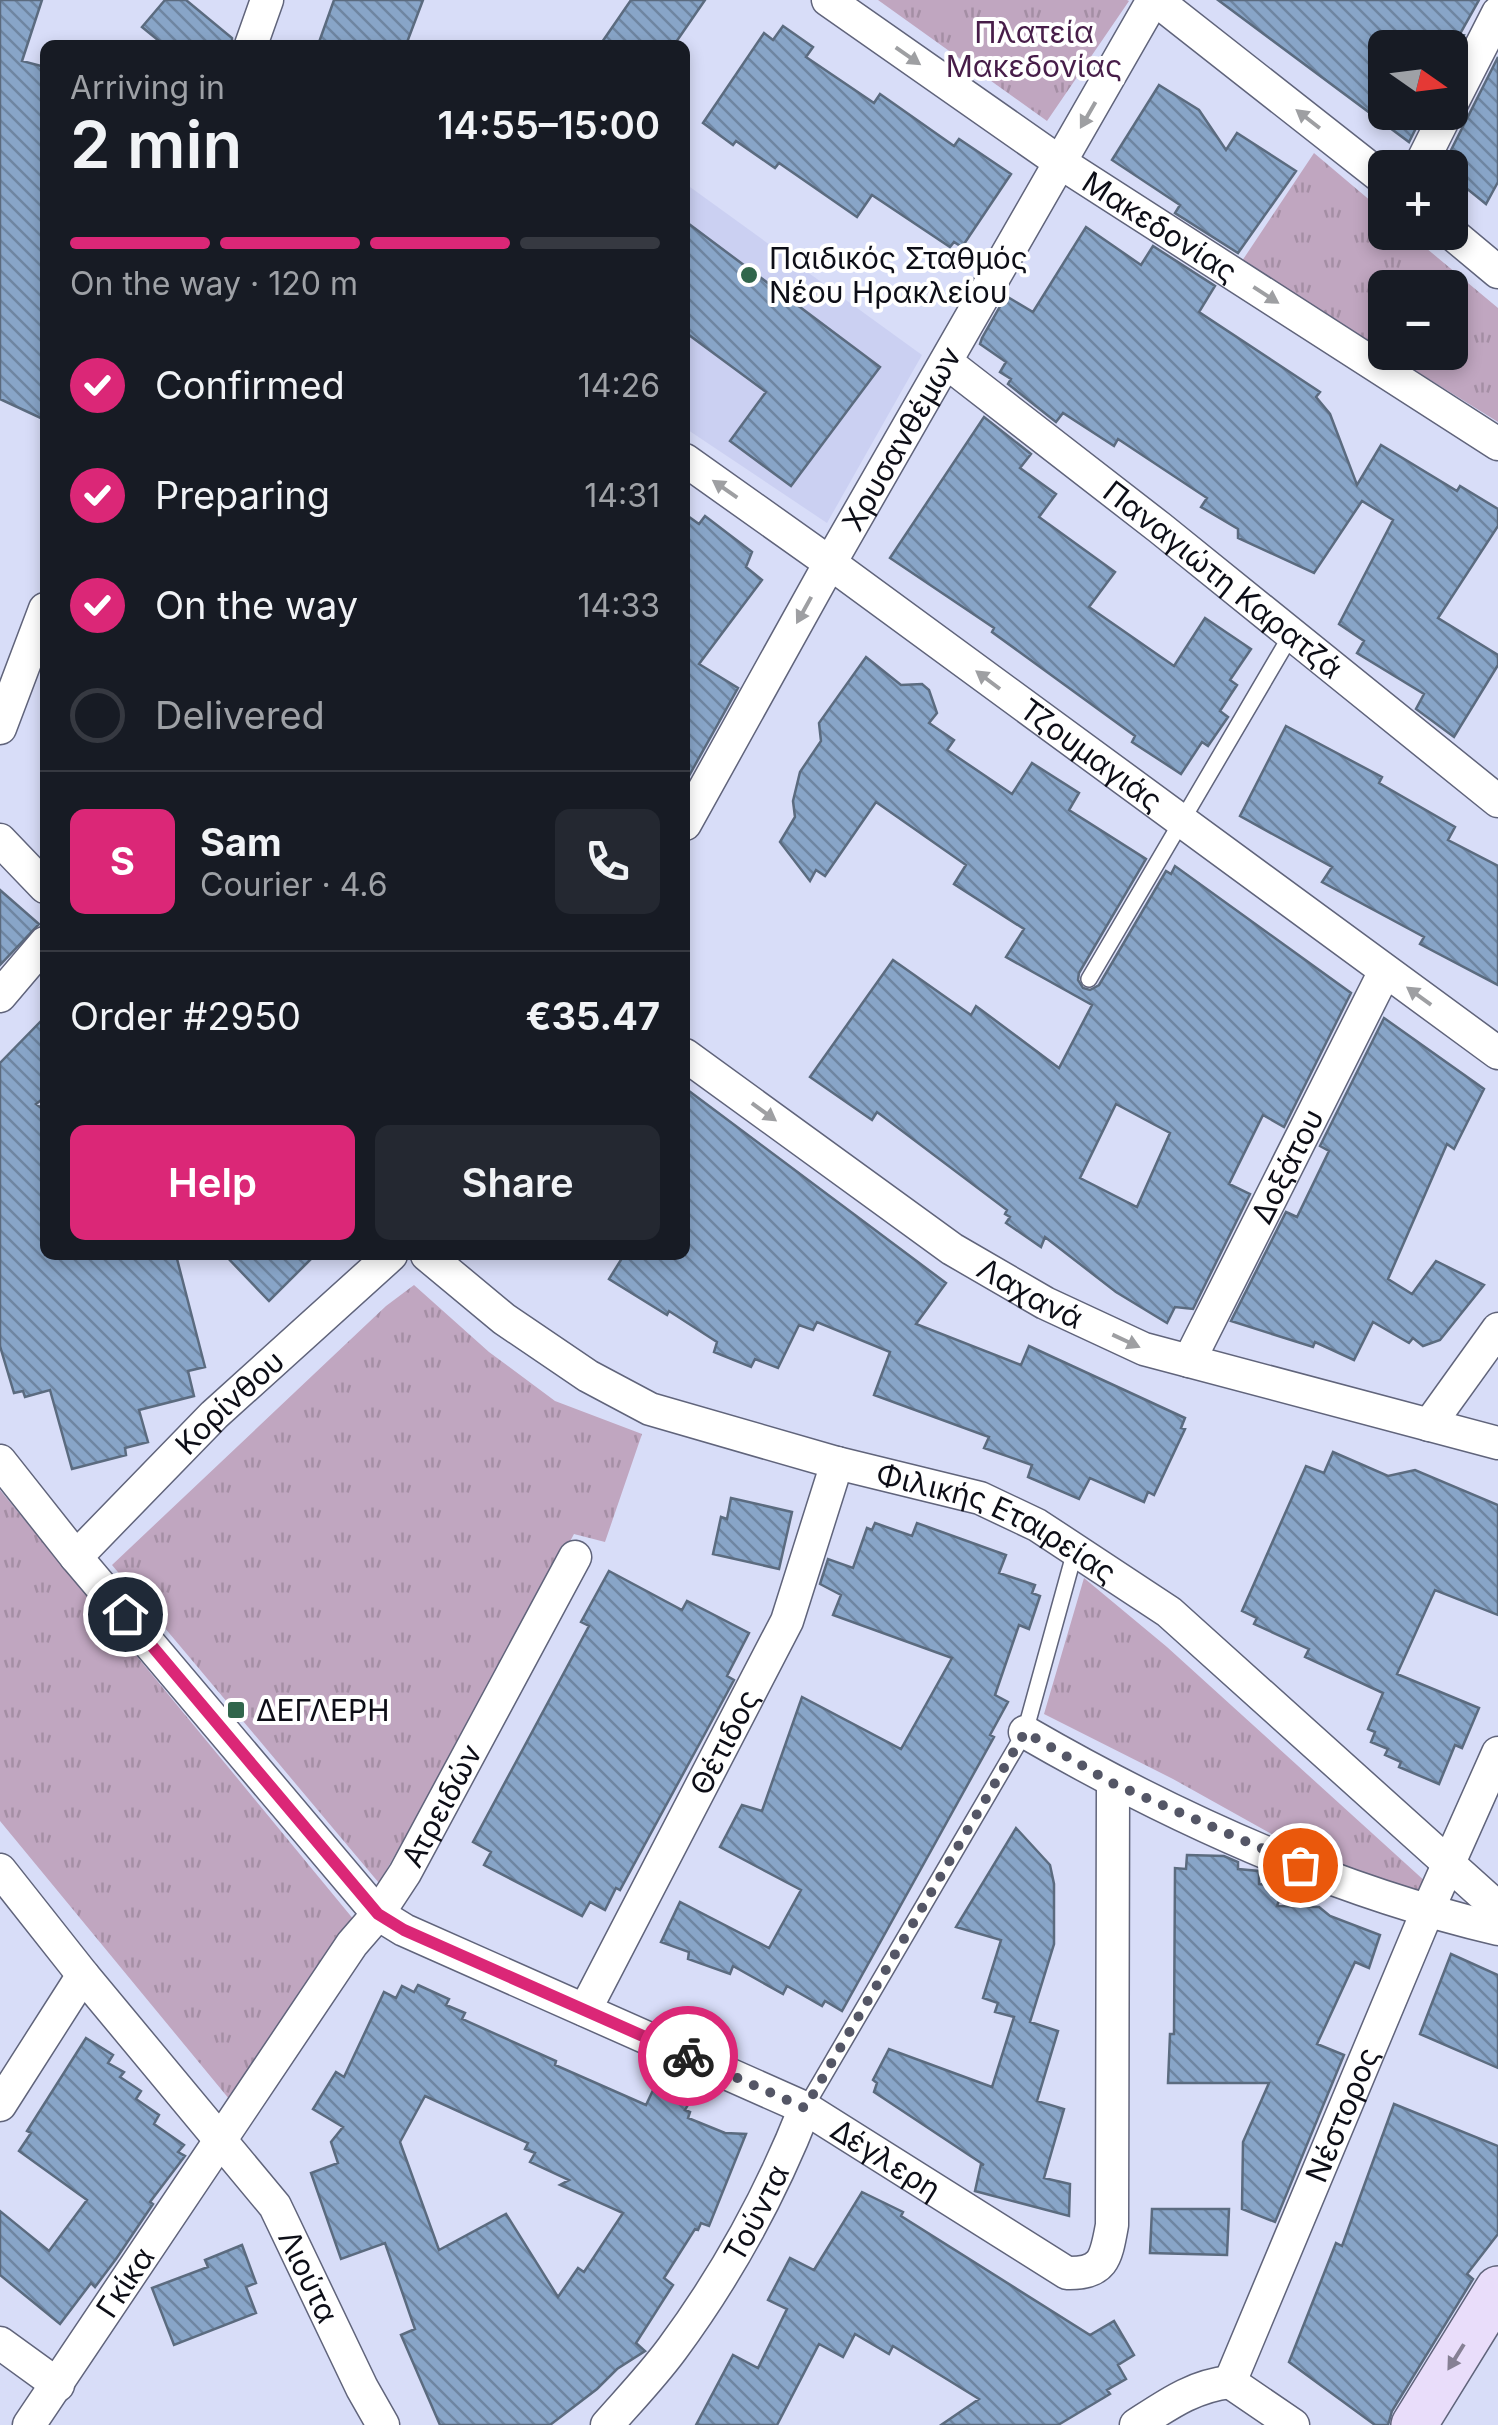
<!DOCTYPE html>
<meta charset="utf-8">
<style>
body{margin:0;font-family:Inter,sans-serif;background:#242831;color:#f1f3f6;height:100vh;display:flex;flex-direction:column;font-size:38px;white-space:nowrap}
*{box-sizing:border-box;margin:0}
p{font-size:32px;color:#9ea1a6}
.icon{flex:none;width:55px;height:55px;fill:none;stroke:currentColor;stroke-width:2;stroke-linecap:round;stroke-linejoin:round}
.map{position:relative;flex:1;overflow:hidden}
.drawer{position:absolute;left:40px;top:40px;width:650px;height:1220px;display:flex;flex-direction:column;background:#171b24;border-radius:15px;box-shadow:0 5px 15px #0003}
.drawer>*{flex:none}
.needle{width:65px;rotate:104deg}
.controls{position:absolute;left:1368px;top:30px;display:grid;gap:20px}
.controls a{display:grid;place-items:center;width:100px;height:100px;border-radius:15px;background:#171b24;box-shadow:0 5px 15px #0003;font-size:50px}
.pin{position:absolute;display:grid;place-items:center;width:85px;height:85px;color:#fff;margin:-42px;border:5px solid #fff;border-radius:50%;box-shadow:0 2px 10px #0007}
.courier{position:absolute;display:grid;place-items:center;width:100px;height:100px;margin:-50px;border:8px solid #db2777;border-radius:50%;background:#fff;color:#222;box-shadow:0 2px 12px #0007}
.overview em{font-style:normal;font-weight:600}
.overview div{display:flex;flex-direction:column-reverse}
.overview{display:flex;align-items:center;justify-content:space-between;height:170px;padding:0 30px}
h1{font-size:65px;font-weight:600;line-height:75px}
.bar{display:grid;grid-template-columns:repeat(4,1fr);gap:15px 10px;align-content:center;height:120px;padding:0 30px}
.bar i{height:12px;border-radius:8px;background:#363941}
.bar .on{background:#db2777}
.bar p{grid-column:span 4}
.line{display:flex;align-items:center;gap:25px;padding:0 30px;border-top:2px solid #363941}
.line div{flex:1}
.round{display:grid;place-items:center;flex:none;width:105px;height:105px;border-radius:15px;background:#242831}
ol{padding:0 30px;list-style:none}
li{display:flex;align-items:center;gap:30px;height:110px}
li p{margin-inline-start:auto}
li .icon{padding:10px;border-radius:50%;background:#db2777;color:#fff;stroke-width:4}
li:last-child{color:#9ea1a6}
li i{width:55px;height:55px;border:5px solid #363941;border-radius:50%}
.action{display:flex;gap:20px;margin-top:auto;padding:20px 30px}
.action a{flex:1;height:115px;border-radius:15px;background:#db2777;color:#fff;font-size:40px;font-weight:600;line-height:115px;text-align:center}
.action a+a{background:#242831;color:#f1f3f6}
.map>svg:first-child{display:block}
.built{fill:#cbd0f2}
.grass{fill:url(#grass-tufts)}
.building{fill:url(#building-back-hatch);stroke:#5b6b7f;stroke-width:2.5;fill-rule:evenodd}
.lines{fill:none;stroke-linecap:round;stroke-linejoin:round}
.lane-casing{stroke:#60647b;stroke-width:18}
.street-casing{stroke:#60647b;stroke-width:35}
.secondary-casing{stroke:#60647b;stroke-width:48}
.lane{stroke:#fff;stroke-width:15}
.street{stroke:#fff;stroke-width:32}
.secondary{stroke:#e9ddfa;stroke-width:45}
.oneway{fill:#9e9fa2}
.oneway2{fill:#868094}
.done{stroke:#545666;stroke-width:10;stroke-dasharray:0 18}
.route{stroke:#db2777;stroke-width:12}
.poi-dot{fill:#31664c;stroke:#fff;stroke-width:4}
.labels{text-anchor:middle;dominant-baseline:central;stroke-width:8;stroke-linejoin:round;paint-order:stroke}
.park-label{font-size:30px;fill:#471d49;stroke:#fff}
.street-label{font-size:30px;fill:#0d0e17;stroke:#fff}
.poi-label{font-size:30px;fill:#0d0e17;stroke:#fff;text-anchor:start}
</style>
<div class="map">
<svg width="1498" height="2425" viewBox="0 0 1498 2425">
<defs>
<pattern id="grass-tufts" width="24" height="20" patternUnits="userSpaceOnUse" patternTransform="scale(2.5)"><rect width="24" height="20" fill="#c0a6c0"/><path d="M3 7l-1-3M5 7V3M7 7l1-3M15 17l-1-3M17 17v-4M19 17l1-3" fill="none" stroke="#a48ea4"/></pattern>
<pattern id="building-back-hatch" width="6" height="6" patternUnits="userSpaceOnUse" patternTransform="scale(2.5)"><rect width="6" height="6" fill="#88a5c8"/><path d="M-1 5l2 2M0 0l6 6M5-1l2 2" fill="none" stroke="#6e85a1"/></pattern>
</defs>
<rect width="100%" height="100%" fill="#d8ddf8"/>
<path class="built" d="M 690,187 L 922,355 L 827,523 L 685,428 L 685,195 Z"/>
<path class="grass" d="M 878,0 L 1127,0 L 1129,1 L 1047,121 Z
M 1314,153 L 1385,213 L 1385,232 L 1408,233 L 1498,308 L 1498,422 L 1387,353 L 1450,352 L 1450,288 L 1385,288 L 1385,351 L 1242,261 Z
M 414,1285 L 489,1352 L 555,1401 L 642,1434 L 605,1542 L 574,1534 L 511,1651 L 379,1883 L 112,1565 L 386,1306 Z
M 0,1490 L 359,1926 L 239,2111 L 0,1821 Z
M 1084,1578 L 1167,1647 L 1427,1883 L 1411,1912 L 1173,1779 L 1044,1714 Z"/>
<path class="building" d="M 0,0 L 42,0 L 22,61 L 45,67 L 45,420 L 0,399 Z
M 165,0 L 186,0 L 232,38 L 232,45 L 164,45 L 142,27 Z
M 334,0 L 423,0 L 406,45 L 318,45 Z
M 631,0 L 705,0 L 674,45 L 600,45 Z
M 1218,0 L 1479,0 L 1460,34 L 1464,35 L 1450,63 L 1450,48 L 1385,48 L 1385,112 L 1424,112 L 1409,142 Z
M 783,26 L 813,47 L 806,57 L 874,103 L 880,94 L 954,146 L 959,139 L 1011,174 L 962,247 L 954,242 L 950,247 L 872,195 L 857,217 L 779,163 L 775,168 L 736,141 L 733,145 L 703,123 L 764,33 L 773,40 Z
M 1498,57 L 1498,182 L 1486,204 L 1450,175 L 1450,168 L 1442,168 Z
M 1159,85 L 1199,110 L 1226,150 L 1237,133 L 1296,171 L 1238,253 L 1175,213 L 1180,205 L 1112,160 Z
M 685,221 L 880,367 L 791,486 L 730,441 L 766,392 L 685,332 Z
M 1086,227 L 1141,265 L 1153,246 L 1215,286 L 1199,312 L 1320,392 L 1316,397 L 1330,414 L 1357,485 L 1381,445 L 1457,491 L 1460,486 L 1498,509 L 1498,526 L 1438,618 L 1498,655 L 1498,665 L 1454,737 L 1416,709 L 1424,694 L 1357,653 L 1364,641 L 1339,624 L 1393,520 L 1362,501 L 1314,573 L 1238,538 L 1238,529 L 1201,507 L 1207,498 L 1118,439 L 1114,446 L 1063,413 L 1056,422 L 1008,384 L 1011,379 L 1000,372 L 1006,362 L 980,344 L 982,338 L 1006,296 L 1033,312 Z
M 984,417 L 1031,454 L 1020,468 L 1056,494 L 1039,517 L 1115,572 L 1089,607 L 1174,666 L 1205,618 L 1251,649 L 1230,680 L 1237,685 L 1220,711 L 1228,717 L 1208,746 L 1202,742 L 1181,774 L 1132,742 L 1135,736 L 992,632 L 994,628 L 890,558 Z
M 685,514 L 699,524 L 705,516 L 752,552 L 746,567 L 762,580 L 699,664 L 738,688 L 685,783 Z
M 866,657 L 901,685 L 922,684 L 929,690 L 937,713 L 929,723 L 954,740 L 947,750 L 1012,794 L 1032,763 L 1079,793 L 1069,810 L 1146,859 L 1079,973 L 1078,980 L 1083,988 L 1090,990 L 1099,985 L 1166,871 L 1171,874 L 1175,866 L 1351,993 L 1284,1127 L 1263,1115 L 1229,1184 L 1250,1194 L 1193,1309 L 1175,1307 L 1167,1323 L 1116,1292 L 1045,1237 L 1041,1247 L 1006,1223 L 1010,1217 L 1005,1214 L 1007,1210 L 877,1112 L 872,1120 L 810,1077 L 893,960 L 971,1015 L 976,1006 L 1059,1068 L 1092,1005 L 1006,957 L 1024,929 L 954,884 L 966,865 L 876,802 L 825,876 L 816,870 L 810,881 L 780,842 L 795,817 L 793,801 L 800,772 L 821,741 L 819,723 ZM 1116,1104 L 1170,1133 L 1137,1207 L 1080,1178 Z
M 1286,726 L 1382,777 L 1379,783 L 1455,827 L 1448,840 L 1498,866 L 1498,985 L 1420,944 L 1424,937 L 1322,882 L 1332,867 L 1240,816 Z
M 0,890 L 39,924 L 0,965 Z
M 45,1017 L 45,1097 L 36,1104 L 45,1111 L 45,1255 L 176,1255 L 205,1367 L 188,1371 L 194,1396 L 139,1410 L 148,1442 L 125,1448 L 126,1455 L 72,1469 L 50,1390 L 25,1397 L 23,1391 L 14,1393 L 0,1346 L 0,1063 Z
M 1384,1018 L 1484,1089 L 1454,1149 L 1447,1144 L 1388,1279 L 1412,1294 L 1436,1261 L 1484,1285 L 1440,1340 L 1423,1346 L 1413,1338 L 1409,1343 L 1373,1322 L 1354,1360 L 1315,1342 L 1313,1347 L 1231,1321 L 1286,1212 L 1297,1217 L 1329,1151 L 1320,1146 Z
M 685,1088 L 946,1283 L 916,1324 L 1021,1365 L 1029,1346 L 1185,1418 L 1181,1428 L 1185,1429 L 1154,1495 L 1148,1492 L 1144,1502 L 1090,1478 L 1079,1499 L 1028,1477 L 1032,1465 L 984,1448 L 989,1437 L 874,1395 L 890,1352 L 817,1322 L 813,1330 L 799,1325 L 778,1368 L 755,1359 L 751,1367 L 714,1352 L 717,1342 L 669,1311 L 667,1315 L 609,1279 L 624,1255 L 685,1255 Z
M 225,1255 L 315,1255 L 269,1301 Z
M 1333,1452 L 1388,1476 L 1415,1470 L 1498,1505 L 1498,1615 L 1435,1590 L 1397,1674 L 1479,1708 L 1462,1748 L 1455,1745 L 1439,1784 L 1399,1767 L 1401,1762 L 1385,1755 L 1388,1749 L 1371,1742 L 1375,1732 L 1368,1729 L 1383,1693 L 1305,1657 L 1309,1649 L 1254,1624 L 1257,1618 L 1242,1611 L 1306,1466 L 1324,1473 Z
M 731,1498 L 792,1512 L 779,1569 L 713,1554 L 721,1517 L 727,1519 Z
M 875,1523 L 912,1536 L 917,1523 L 1006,1555 L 999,1573 L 1035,1585 L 1032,1593 L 1040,1596 L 1029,1629 L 1019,1625 L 995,1695 L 1008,1702 L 990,1735 L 994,1737 L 842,2011 L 825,2001 L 822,2006 L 787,1986 L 783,1994 L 733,1966 L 730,1974 L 688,1959 L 689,1952 L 661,1942 L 680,1902 L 769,1948 L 801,1890 L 720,1847 L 742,1805 L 762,1811 L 802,1697 L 901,1749 L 952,1658 L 833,1615 L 841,1595 L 820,1584 L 828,1559 L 853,1568 L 867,1528 L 872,1530 Z
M 609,1571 L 682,1610 L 687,1601 L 749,1633 L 727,1676 L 734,1680 L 620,1890 L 616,1888 L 605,1910 L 590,1902 L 582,1916 L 484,1865 L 491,1852 L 473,1842 L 589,1626 L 581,1622 Z
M 1016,1828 L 1050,1865 L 1054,1884 L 1054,1944 L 1030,2022 L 1058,2031 L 1037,2101 L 1064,2109 L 1044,2178 L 1070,2184 L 1069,2216 L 975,2191 L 981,2164 L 984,2165 L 874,2092 L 877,2083 L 873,2080 L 889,2049 L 992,2087 L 1014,2017 L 995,2012 L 998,2003 L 983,1998 L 1001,1940 L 956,1927 Z
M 1187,1855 L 1224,1856 L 1238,1862 L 1238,1869 L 1259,1871 L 1259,1884 L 1284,1886 L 1277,1906 L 1319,1907 L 1330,1916 L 1380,1935 L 1369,1968 L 1355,1962 L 1317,2044 L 1344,2055 L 1275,2222 L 1242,2209 L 1243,2142 L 1269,2083 L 1168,2083 L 1170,2034 L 1174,2034 L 1175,1868 L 1186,1869 Z
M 1451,1954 L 1498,1975 L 1498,2068 L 1420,2034 Z
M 418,1985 L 449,1999 L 446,2005 L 465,2013 L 462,2019 L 556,2061 L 555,2065 L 646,2105 L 654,2088 L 689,2103 L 685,2110 L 690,2112 L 688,2118 L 725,2133 L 746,2134 L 709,2226 L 701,2223 L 698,2230 L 695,2229 L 664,2278 L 673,2285 L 636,2343 L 645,2351 L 617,2369 L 597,2389 L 550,2425 L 440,2425 L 401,2335 L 415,2329 L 385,2243 L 341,2259 L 311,2173 L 338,2163 L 331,2142 L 343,2127 L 313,2109 L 336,2072 L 344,2077 L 384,1992 L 396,1998 L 402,1986 L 414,1992 ZM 425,2096 L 528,2143 L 525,2149 L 535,2153 L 530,2162 L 569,2180 L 560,2185 L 623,2213 L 584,2272 L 578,2268 L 558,2297 L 506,2214 L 439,2250 L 400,2142 Z
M 86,2038 L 113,2055 L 108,2063 L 124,2072 L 120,2077 L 141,2091 L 136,2099 L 159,2115 L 154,2124 L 184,2145 L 178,2152 L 185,2156 L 150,2202 L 153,2204 L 116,2259 L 95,2287 L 91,2283 L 60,2324 L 0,2275 L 0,2211 L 49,2251 L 87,2200 L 19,2151 L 31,2133 L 27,2131 Z
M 1394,2104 L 1498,2146 L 1498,2234 L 1467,2274 L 1473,2279 L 1392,2411 L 1388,2425 L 1375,2425 L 1289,2362 L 1336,2243 L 1342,2246 Z
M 862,2192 L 903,2212 L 901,2216 L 1090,2335 L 1114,2321 L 1134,2355 L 1118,2365 L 1126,2379 L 1107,2390 L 1110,2394 L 1058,2425 L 941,2425 L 979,2399 L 893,2346 L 889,2354 L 855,2334 L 843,2357 L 819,2344 L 777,2425 L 696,2425 L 733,2355 L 758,2368 L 787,2309 L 768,2300 L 790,2258 L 814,2270 Z
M 1152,2209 L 1229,2209 L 1227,2255 L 1150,2253 Z
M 242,2245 L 256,2283 L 246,2287 L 256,2313 L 174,2345 L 152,2288 L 208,2267 L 205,2260 Z"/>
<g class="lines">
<defs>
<path id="lane" d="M 1089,979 L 1291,635
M 805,2108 L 1025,1732 L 1075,1551"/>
<g id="street">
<path id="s1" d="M 828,0 L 1061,163 L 1498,444"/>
<path d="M 1156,0 L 1385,180"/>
<path d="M 251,45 L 267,0"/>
<path d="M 1450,107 L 1498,13"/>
<path d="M 1419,168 L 1447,112"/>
<path d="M 1450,232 L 1498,272"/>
<path id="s2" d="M 946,362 L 1160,528 L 1498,801"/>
<path id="s3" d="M 685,460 L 830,563 L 1498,1053"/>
<path d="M 0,728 L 45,609"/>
<path id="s4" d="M 685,824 L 830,563 L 1153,0"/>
<path d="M 0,840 L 45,887"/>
<path d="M 0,996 L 45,943"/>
<path id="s5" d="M 685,1055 L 952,1249 L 1045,1303 L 1144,1349 L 1498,1443"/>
<path id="s6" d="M 427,1255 L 504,1319 L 588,1376 L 650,1409 L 837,1463 L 980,1498 L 1037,1525 L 1169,1612 L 1498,1908"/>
<path id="s7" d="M 1189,1361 L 1385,971"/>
<path d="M 1429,1425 L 1498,1329"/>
<path id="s8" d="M 0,1461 L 76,1557 L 378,1914 L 404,1930 L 805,2108 L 1067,2273 C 1104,2274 1106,2258 1112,2225 L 1113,1783"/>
<path id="s9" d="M 76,1557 L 214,1415 L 391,1255"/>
<path d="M 1025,1732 C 1172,1817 1332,1890 1498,1929"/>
<path id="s10" d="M 0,1870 L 83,1975 L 275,2206 L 362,2388 L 383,2425"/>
<path id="s11" d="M 585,2010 L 787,1621 L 837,1463"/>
<path d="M 0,2105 L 83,1975"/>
<path d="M 0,2343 L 58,2385"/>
<path id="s12" d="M 1230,2382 L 1427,1912 L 1498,1753"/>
<path d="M 1230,2382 L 1293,2425"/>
<path id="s13" d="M 29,2425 L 352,1944 L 378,1914 L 405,1873 L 575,1557"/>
<path id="s14" d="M 607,2425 C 629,2400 652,2376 672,2349 C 726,2276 772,2192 805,2108"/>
<path d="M 1136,2425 C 1167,2405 1193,2386 1230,2382"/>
</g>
<path id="secondary" d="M 1414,2425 L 1498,2289"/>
</defs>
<use href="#lane" class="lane-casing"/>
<use href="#street" class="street-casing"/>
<use href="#secondary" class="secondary-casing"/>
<use href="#lane" class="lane"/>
<use href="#street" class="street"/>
<use href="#secondary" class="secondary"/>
</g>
<defs><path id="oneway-solid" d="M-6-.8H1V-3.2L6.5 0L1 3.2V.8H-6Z" transform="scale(2.5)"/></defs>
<g class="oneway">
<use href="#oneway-solid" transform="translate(908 56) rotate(35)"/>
<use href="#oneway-solid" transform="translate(1088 115) rotate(120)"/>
<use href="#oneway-solid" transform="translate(1308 119) rotate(-142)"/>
<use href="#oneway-solid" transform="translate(1266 295) rotate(33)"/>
<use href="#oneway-solid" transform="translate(725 489) rotate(-145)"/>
<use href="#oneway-solid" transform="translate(804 610) rotate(119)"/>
<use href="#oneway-solid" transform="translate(988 680) rotate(-143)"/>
<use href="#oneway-solid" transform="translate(1419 996) rotate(-144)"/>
<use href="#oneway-solid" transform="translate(764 1112) rotate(36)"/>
<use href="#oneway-solid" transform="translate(1126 1341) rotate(25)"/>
</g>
<use class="oneway2" href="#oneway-solid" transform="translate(1456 2357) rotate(122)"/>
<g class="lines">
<path class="done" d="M 688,2056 L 805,2108 L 1025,1732 L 1112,1783 L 1300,1865"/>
<path class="route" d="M 125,1614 L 378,1914 L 404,1930 L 688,2056"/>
</g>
<g class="poi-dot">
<circle cx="749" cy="275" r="10"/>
<rect x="226" y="1700" width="20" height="20" rx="5"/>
</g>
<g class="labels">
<g class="park-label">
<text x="1034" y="32">Πλατεία<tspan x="1034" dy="34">Μακεδονίας</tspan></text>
</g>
<g class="street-label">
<text stroke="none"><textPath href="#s1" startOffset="402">Μακεδονίας</textPath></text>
<text stroke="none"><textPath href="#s4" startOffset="442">Χρυσανθέμων</textPath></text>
<text stroke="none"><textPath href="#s2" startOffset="352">Παναγιώτη Καρατζά</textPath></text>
<text stroke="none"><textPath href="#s3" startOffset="502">Τζουμαγιάς</textPath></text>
<text stroke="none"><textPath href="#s7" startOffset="218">Δοξάτου</textPath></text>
<text stroke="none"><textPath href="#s5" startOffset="420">Λαχανά</textPath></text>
<text stroke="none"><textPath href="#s9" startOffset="218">Κορίνθου</textPath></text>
<text stroke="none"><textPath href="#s6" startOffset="638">Φιλικής Εταιρείας</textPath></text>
<text stroke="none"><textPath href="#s11" startOffset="302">Θέτιδος</textPath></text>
<text stroke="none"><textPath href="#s13" startOffset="745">Ατρειδών</textPath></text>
<text stroke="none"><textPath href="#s12" startOffset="290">Νέστορος</textPath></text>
<text stroke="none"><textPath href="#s8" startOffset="1155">Δέγλερη</textPath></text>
<text stroke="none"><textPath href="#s14" startOffset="260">Τούντα</textPath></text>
<text stroke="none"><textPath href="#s10" startOffset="512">Λιούτα</textPath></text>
<text stroke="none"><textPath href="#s13" startOffset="172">Γκίκα</textPath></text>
</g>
<g class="poi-label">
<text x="769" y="258">Παιδικός Σταθμός<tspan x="769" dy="34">Νέου Ηρακλείου</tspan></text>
<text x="256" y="1710">ΔΕΓΛΕΡΗ</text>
</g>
</g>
</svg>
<div class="controls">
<a><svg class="needle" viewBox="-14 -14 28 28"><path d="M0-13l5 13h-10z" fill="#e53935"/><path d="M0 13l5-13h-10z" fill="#9ea1a6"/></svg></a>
<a>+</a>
<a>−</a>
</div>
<div class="pin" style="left:1300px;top:1865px;background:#ea580c"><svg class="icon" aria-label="bag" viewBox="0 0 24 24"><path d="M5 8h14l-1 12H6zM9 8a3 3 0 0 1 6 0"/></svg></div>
<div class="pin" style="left:125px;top:1614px;background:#1f2937"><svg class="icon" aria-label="home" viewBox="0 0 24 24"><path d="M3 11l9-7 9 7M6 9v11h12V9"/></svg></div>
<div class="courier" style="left:688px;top:2056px"><svg class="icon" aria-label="bike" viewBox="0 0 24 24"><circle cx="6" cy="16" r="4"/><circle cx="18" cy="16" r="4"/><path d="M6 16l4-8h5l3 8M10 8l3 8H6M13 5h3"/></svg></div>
<section class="drawer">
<div class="overview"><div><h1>2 min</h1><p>Arriving in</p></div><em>14:55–15:00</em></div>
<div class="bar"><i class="on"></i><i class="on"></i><i class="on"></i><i></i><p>On the way · 120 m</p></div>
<ol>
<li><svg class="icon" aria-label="check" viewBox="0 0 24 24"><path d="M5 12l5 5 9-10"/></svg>Confirmed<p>14:26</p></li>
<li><svg class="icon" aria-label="check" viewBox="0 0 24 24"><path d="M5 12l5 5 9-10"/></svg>Preparing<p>14:31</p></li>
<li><svg class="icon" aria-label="check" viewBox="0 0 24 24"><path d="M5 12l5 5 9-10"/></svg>On the way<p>14:33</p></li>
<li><i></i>Delivered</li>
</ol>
<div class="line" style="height:180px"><b class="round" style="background:#db2777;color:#fff">S</b><div><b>Sam</b><p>Courier · 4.6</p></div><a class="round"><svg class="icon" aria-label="phone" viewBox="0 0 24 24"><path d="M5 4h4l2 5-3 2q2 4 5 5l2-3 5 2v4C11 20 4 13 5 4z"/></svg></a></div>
<div class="line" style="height:130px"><div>Order #2950</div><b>€35.47</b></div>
<div class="action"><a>Help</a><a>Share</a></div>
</section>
</div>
